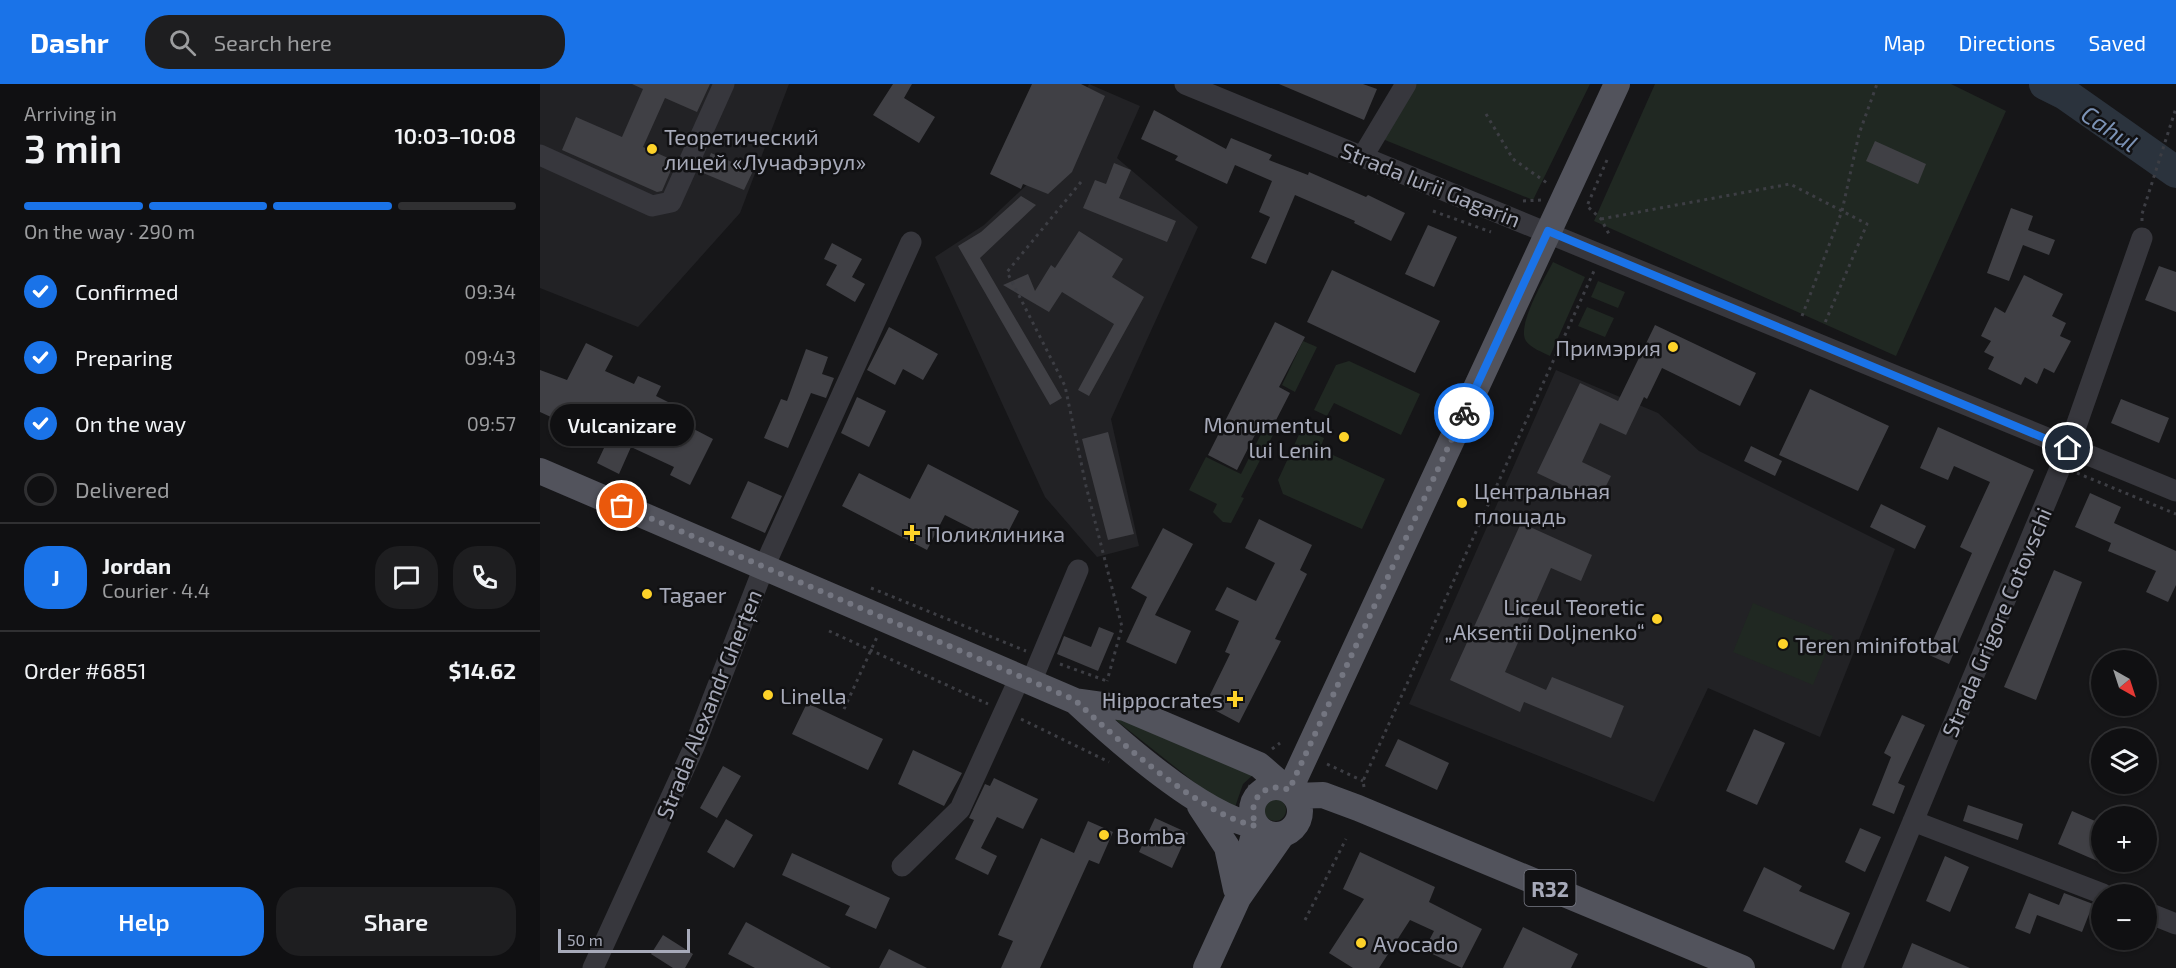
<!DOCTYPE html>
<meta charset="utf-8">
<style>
body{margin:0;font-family:"Exo 2",sans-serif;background:#1e1e20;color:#f1f3f6;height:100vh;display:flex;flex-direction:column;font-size:22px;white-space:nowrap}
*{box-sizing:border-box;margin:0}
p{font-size:20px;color:#9c9d9f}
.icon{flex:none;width:33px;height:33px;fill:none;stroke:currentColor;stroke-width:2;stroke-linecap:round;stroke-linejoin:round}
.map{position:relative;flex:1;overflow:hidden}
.drawer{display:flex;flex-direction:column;background:#101012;width:540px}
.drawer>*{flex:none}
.needle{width:39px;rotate:141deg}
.tools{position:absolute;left:1551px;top:566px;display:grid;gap:12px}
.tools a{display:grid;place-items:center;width:66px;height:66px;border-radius:50%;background:#101012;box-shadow:0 2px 4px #0004,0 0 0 2px #303032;font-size:30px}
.scale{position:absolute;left:18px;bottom:15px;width:132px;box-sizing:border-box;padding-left:6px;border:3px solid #a7aab9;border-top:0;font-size:16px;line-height:21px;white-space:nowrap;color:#a7aab9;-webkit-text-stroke:4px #111113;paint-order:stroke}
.pin{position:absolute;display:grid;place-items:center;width:51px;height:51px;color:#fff;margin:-26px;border:3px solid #fff;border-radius:50%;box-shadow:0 2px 6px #0007}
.courier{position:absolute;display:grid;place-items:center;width:60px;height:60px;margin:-30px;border:4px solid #1a73e8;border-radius:50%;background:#fff;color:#222;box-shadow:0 2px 8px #0007}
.bubble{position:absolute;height:42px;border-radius:21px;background:#101012;box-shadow:0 2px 4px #0004,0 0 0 2px #303032;font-size:20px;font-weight:600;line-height:42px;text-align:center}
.overview em{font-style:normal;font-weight:600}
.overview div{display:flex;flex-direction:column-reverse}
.overview{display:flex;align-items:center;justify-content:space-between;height:102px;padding:0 24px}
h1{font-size:39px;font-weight:600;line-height:45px}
.bar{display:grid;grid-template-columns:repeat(4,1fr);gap:9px 6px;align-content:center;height:72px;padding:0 24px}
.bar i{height:8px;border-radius:4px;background:#303032}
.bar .current{background:#1a73e8}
.bar p{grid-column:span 4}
.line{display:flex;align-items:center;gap:15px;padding:0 24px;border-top:2px solid #303032}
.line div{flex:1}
.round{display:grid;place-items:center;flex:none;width:63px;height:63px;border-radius:24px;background:#1e1e20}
ol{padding:0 24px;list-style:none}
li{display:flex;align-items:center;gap:18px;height:66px}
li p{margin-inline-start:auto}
li .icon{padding:6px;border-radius:50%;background:#1a73e8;color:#fff;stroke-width:4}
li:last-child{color:#9c9d9f}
li i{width:33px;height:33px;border:3px solid #303032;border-radius:50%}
.cta{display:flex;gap:12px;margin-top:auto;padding:12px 24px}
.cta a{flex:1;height:69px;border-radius:24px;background:#1a73e8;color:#fff;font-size:24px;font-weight:600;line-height:69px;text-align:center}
.cta a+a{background:#1e1e20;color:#f1f3f6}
header{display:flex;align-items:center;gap:36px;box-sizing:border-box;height:84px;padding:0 30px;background:#1a73e8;color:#fff}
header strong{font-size:28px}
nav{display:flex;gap:33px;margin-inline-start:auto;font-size:21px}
.search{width:420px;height:54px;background:#1e1e20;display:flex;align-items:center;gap:15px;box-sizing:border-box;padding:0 21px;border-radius:24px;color:#9c9d9f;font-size:22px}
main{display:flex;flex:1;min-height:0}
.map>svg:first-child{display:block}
.built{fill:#222225}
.green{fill:#202822}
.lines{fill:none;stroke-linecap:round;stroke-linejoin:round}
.river{stroke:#2b333d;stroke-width:32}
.building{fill:#404045}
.path{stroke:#3d3e44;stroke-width:3;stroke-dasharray:3 4.5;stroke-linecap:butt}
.minor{stroke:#37373d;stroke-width:21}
.major{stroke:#52535c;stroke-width:26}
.done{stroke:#747681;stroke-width:6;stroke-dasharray:0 10.8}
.route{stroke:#1a73e8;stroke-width:8}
.poi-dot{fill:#fdd229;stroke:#111113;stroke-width:2}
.labels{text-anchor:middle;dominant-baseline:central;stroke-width:5;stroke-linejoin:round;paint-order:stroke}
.shield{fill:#111113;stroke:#7a7c87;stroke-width:1.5}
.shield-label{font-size:21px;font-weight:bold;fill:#a7aab9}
.poi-label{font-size:22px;fill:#a7aab9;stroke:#111113;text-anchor:start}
.street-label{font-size:22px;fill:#a7aab9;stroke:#111113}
.water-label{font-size:24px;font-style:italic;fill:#7c93b6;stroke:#111113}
</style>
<header>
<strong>Dashr</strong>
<div class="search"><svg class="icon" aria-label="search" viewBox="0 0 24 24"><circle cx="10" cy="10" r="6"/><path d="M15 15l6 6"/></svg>Search here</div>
<nav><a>Map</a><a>Directions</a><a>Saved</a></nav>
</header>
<main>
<section class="drawer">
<div class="overview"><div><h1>3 min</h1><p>Arriving in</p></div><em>10:03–10:08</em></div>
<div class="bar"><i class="current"></i><i class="current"></i><i class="current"></i><i></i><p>On the way · 290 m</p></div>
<ol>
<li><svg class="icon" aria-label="check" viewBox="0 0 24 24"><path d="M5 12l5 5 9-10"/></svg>Confirmed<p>09:34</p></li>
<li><svg class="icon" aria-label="check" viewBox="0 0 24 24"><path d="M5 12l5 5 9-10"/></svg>Preparing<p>09:43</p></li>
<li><svg class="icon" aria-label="check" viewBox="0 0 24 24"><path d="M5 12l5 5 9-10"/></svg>On the way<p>09:57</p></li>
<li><i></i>Delivered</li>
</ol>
<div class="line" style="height:108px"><b class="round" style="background:#1a73e8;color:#fff">J</b><div><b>Jordan</b><p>Courier · 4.4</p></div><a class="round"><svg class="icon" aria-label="chat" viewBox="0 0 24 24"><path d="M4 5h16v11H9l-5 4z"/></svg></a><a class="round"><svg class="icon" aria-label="phone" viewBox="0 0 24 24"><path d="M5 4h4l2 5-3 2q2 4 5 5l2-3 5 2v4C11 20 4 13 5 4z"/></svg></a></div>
<div class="line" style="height:78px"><div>Order #6851</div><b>$14.62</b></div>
<div class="cta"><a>Help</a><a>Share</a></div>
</section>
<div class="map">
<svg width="1636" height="884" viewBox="0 0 1636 884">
<rect width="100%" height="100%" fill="#161618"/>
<path class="built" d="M 0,0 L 249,0 L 200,129 L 98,243 L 0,204 Z
M 549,0 L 600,22 L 577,74 L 658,143 L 571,335 L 599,462 L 557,473 L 505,413 L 395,173 L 444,141 L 511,78 Z
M 1016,286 L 1118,329 L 1159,367 L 1355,465 L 1280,653 L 1168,604 L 1114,718 L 869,620 Z"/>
<path class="green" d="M 871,0 L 1050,0 L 993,116 L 840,54 Z
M 1115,0 L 1411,0 L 1466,27 L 1356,272 L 1054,137 Z
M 1013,178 L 1045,193 L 1010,272 C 1002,268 991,264 986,257 C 976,242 1005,194 1013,178 Z
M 1058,197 L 1085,208 L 1078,224 L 1051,213 Z
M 1047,223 L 1074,234 L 1065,253 L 1038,242 Z
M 763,257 L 777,263 L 755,308 L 742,301 Z
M 809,277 L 880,310 L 861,351 L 794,319 L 787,332 L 774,326 L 796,281 Z
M 724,344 L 734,349 L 701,413 L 704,414 L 691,439 L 683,438 L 673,428 L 677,420 L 649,406 L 666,373 L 701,390 Z
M 762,344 L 784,354 L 780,365 L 845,395 L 822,445 L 743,410 L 738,396 Z
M 1213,519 L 1293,552 L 1273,601 L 1193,568 Z
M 567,629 L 713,691 L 703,700 L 693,729 Z
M724 726a11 11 0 1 1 22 0a11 11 0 1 1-22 0Z"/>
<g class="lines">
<path class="river" d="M 1505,0 L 1525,10 L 1636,88"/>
</g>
<path class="building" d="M 92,0 L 170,0 L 157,28 L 125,14 L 103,63 L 135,77 L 122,107 L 117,108 L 22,66 L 36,33 L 82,53 L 103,5 Z
M 353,0 L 372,0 L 364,14 L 395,33 L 379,59 L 333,31 Z
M 492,0 L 541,0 L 565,12 L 532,88 L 508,110 L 483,100 L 481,105 L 450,90 Z
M 739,0 L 823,0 L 837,5 L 824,36 Z
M 614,26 L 686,65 L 691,54 L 732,71 L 729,76 L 768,91 L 769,88 L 826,113 L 828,111 L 865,129 L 851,157 L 814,139 L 815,137 L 755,111 L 726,180 L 711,174 L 730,133 L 719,128 L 732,97 L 695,81 L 687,100 L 635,76 L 638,72 L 601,55 Z
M 1335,57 L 1386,80 L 1378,100 L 1326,77 Z
M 171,69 L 213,87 L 204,106 L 163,89 Z
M 574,79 L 591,86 L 579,114 L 636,137 L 627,158 L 543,124 L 555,96 L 566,100 Z
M 481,112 L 496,121 L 440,174 L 522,314 L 510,321 L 418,162 L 441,148 Z
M 1471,124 L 1493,132 L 1488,146 L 1515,156 L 1509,171 L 1483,161 L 1469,197 L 1447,189 Z
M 888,141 L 917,153 L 894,203 L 865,190 Z
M 539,147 L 583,175 L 572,193 L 604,213 L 549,312 L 538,306 L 574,240 L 522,208 L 509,228 L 463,201 L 488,190 L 495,207 L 511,181 L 515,184 Z
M 292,159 L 322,175 L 312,193 L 325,200 L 315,218 L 286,201 L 297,181 L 284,175 Z
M 1619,182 L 1636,188 L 1636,228 L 1605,216 Z
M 792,186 L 900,237 L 875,289 L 767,238 Z
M 1484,191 L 1523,210 L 1512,232 L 1526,239 L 1520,252 L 1531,257 L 1514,289 L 1504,284 L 1497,300 L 1485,293 L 1481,301 L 1448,285 L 1454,273 L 1444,268 L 1451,257 L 1441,252 L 1455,223 L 1465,229 Z
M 735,238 L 765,253 L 739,303 L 750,309 L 733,342 L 722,337 L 697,386 L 668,371 Z
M 1115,241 L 1216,289 L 1200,322 L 1122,284 L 1107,315 L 1104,313 L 1086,351 L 1060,339 L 1042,378 L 1071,392 L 1058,418 L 997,389 L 1040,299 L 1078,317 Z
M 349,243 L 398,270 L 383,296 L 363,285 L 355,301 L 327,286 Z
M 46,259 L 73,272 L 65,287 L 94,300 L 98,292 L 121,302 L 116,312 L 152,330 L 146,341 L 173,355 L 150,401 L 130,391 L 134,383 L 91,363 L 79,390 L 57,379 L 64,364 L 22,344 L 24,339 L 0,328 L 0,286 L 27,296 Z
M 266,265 L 288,273 L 282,290 L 294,294 L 286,314 L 271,309 L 248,364 L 224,354 L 241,315 L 247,317 Z
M 1270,305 L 1349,342 L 1318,407 L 1239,371 Z
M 317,313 L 346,327 L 329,363 L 301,349 Z
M 1581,315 L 1629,334 L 1619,359 L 1571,339 Z
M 1398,343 L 1494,386 L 1409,580 L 1387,570 L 1432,469 L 1420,463 L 1450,398 L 1414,382 L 1408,396 L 1380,384 Z
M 568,348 L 594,450 L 568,456 L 542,355 Z
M 1211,362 L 1242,377 L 1235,392 L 1204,377 Z
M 388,380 L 479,427 L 462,460 L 405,431 L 387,466 L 302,422 L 319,389 L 370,415 Z
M 208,397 L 242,412 L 225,449 L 191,434 Z
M 1550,409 L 1581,423 L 1574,439 L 1636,467 L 1636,501 L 1628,518 L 1606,508 L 1616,487 L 1568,467 L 1571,459 L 1535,443 Z
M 1341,420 L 1386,442 L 1375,465 L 1330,443 Z
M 719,435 L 772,461 L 760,486 L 767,490 L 735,555 L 741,557 L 699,639 L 665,621 L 690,570 L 685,568 L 699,537 L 675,526 L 687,503 L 716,517 L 735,479 L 705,464 Z
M 981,439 L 1052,471 L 1041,497 L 1011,484 L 965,588 L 1006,606 L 1012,593 L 1084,622 L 1071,654 L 984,618 L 980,628 L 910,596 Z
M 623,444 L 653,460 L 615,531 L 651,547 L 636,580 L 586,558 L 607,513 L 591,504 Z
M 1514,486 L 1542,498 L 1496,616 L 1464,603 Z
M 559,543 L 574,549 L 558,587 L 517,570 L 524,552 L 551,563 Z
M 267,619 L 343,655 L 328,686 L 252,650 Z
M 1362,631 L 1385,641 L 1358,699 L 1365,702 L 1354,730 L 1332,721 L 1351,673 L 1344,669 Z
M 1214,645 L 1245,659 L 1217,721 L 1186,707 Z
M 858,655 L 909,679 L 897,706 L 845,682 Z
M 373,666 L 422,689 L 404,722 L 358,700 Z
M 183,682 L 201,692 L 177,734 L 160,724 Z
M 454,694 L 498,715 L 483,745 L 457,733 L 441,764 L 457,772 L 448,791 L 415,775 L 434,736 L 429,734 L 445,700 L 450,702 Z
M 1428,721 L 1483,740 L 1478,756 L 1423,737 Z
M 1532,727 L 1562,740 L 1562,779 L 1518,760 Z
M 615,734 L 648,749 L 632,784 L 599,768 Z
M 186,735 L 213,751 L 194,784 L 167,768 Z
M 548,737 L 573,748 L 559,780 L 549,776 L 500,884 L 461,884 L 473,857 L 458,851 L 501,754 L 534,769 Z
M 1320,744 L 1341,753 L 1325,788 L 1305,778 Z
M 820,768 L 895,803 L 889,818 L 942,845 L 922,884 L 884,866 L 894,847 L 870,836 L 839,884 L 813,884 L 789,869 L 824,815 L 803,805 Z
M 252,769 L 350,814 L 336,845 L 305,831 L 310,822 L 242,791 Z
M 1405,772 L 1429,783 L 1410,828 L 1386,817 Z
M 1224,783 L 1262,802 L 1259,807 L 1310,829 L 1294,866 L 1203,827 Z
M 1489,809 L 1519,821 L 1524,809 L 1553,820 L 1542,848 L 1497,831 L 1490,850 L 1475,844 Z
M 206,838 L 291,884 L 215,884 L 188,870 Z
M 983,843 L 1038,870 L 1031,884 L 963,884 Z
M 123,851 L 153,870 L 145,884 L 133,884 L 111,870 Z
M 1372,859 L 1430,884 L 1362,884 Z
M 349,865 L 387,884 L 339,884 Z"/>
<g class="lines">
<path class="path" d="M 946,30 L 973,75 L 1007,99
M 1067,76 L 1047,122 L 1061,135 L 1070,152
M 541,98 L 467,188 L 525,302 L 546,402 L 582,543 L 567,597
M 983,117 L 1001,116
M 893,127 L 951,148
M 1061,135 L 1250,100 L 1327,140 L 1284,241
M 1602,137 L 1602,130 L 1636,24
M 1262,232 L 1302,127 L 1319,50 L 1337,0
M 1537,389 L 1636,430
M 331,504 L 486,567
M 289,547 L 448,620
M 520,580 L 567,597
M 304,625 L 337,553
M 481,635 L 569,678
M 732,665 L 740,659
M 787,680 L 823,697
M 824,703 L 823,697 L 1054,187
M 703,717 L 710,701
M 765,836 L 806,755"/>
<path class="minor" d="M 645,0 L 1636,407
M 0,71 L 112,122 L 131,118 L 184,0
M 823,72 L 866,0
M 491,598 L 538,486
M 1373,737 L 1563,810
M 362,782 L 420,725 L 480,593
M 1606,828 L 1636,840
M 53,884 L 154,663 L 224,483 L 371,158
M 1312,884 L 1528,365 L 1602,154"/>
<path class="major" d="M 0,387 L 535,617 L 585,624 L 719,681 L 749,707 L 1077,0
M 535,617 C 576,655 662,732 716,742 L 698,814
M712 727a24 24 0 1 1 48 0a24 24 0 1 1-48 0Z
M 755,712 L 783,711 L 818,724 L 1202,884
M 660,722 L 687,763 L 696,805
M 666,884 L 698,814 L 742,751"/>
</g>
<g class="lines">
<path class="done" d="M 82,422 L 535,616 C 576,655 662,732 716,742 C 706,718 723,696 749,706 L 924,329"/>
<path class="route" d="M 924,329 L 1008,147 L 1528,364"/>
</g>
<g class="poi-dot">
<circle cx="112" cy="65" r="6"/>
<circle cx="1133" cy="263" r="6"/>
<circle cx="804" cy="353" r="6"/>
<circle cx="922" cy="419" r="6"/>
<path d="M369 440h6v6h6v6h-6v6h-6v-6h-6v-6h6z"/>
<circle cx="107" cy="510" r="6"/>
<circle cx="1117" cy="535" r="6"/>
<circle cx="1243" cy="560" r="6"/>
<circle cx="228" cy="611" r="6"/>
<path d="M692 606h6v6h6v6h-6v6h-6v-6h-6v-6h6z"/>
<circle cx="564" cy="751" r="6"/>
<circle cx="821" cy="859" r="6"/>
</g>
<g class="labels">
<rect class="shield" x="984.5" y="786" width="51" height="36" rx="4.5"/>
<g class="shield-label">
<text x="1010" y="804">R32</text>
</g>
<g class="poi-label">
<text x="124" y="52">Теоретический<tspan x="124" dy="25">лицей «Лучафэрул»</tspan></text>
<text x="1121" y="263" text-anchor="end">Примэрия</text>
<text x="792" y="340" text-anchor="end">Monumentul<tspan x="792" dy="25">lui Lenin</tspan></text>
<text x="934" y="406">Центральная<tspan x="934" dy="25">площадь</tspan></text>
<text x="386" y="449">Поликлиника</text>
<text x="119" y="510">Tagaer</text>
<text x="1105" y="522" text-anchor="end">Liceul Teoretic<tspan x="1105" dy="25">„Aksentii Doljnenko“</tspan></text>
<text x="1255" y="560">Teren minifotbal</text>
<text x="240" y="611">Linella</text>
<text x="683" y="615" text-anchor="end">Hippocrates</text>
<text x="576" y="751">Bomba</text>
<text x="833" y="859">Avocado</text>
</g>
<g class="street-label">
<text transform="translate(891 100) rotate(22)">Strada Iurii Gagarin</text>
<text transform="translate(1456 538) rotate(-67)">Strada Grigore Cotovschi</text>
<text transform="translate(168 620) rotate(-68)">Strada Alexandr Gherțen</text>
</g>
<g class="water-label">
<text transform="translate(1570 44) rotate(34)">Cahul</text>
</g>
</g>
</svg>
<div class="tools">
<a><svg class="needle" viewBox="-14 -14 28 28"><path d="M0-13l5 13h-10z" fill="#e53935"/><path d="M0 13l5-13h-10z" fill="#9c9d9f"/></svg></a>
<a><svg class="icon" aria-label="layers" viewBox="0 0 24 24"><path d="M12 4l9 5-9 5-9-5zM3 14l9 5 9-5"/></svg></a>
<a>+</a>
<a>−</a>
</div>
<div class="scale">50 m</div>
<div class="pin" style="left:82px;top:422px;background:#ea580c"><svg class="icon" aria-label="bag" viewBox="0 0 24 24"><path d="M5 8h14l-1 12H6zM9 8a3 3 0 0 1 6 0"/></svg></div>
<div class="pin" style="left:1528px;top:364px;background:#1f2937"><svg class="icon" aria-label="home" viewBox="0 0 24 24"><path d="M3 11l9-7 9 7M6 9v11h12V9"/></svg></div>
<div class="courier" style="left:924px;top:329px"><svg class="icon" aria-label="bike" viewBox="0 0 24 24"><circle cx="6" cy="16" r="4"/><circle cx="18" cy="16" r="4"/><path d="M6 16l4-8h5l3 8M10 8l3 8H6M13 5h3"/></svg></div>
<div class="bubble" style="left:10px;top:320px;width:144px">Vulcanizare</div>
</div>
</main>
